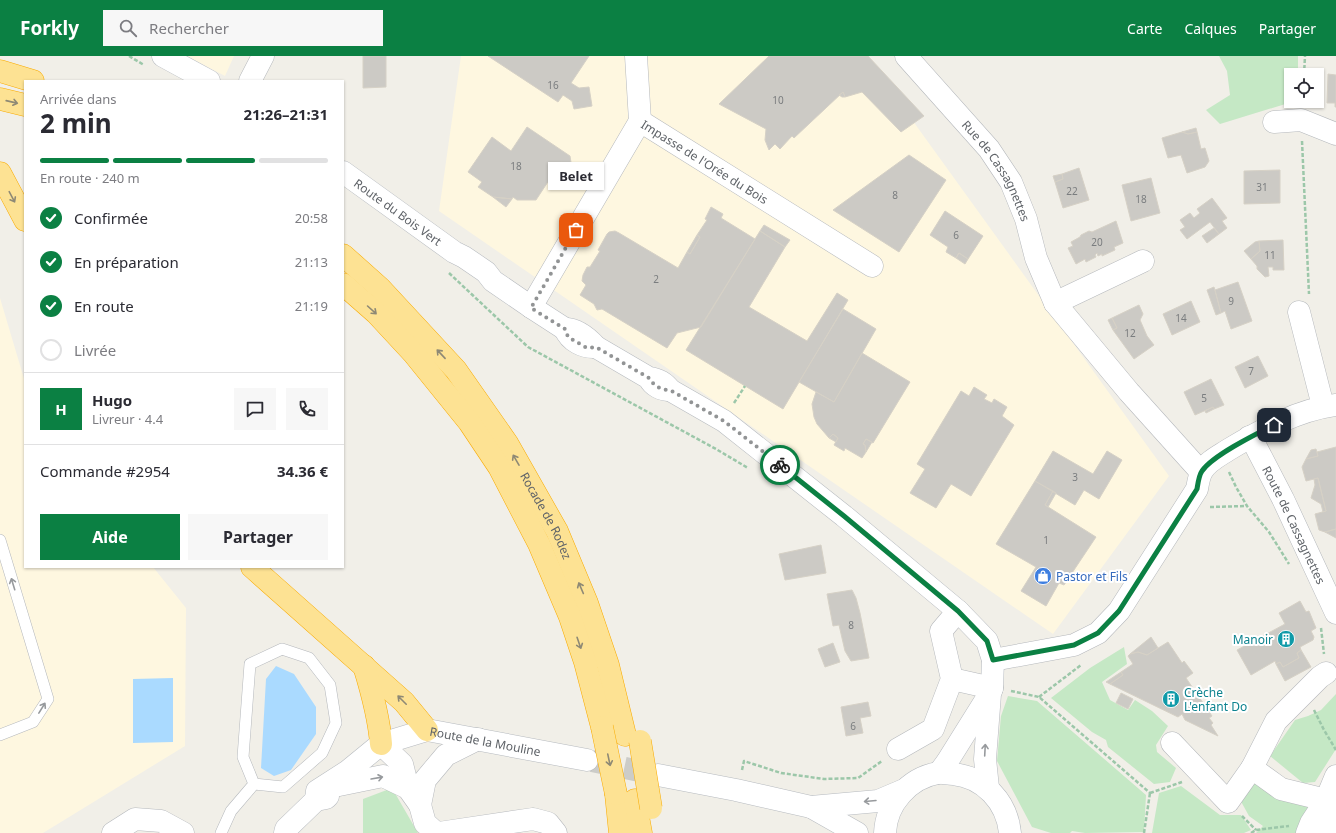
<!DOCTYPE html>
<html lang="fr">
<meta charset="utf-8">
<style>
body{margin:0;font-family:"Noto Sans",sans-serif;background:#f7f7f7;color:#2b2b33;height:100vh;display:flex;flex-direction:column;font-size:15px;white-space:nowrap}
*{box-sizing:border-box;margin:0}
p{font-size:13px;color:#7c7c81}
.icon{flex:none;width:22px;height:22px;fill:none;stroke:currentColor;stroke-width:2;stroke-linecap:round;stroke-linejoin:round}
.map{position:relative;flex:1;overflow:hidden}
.sheet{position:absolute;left:24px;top:24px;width:320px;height:488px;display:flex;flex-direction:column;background:#fff;border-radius:0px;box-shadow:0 1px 3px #0004}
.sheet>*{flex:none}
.tools{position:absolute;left:1284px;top:12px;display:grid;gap:8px}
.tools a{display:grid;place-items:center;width:40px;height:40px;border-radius:0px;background:#fff;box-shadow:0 1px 3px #0004;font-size:20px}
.pin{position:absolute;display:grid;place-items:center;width:34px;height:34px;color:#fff;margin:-17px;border-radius:8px;box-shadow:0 2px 6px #0006}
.courier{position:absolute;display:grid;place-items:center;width:40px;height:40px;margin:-20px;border:3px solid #0b8043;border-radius:50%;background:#fff;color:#222;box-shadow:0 1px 5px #0007}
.bubble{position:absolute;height:28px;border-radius:0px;background:#fff;box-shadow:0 1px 3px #0004;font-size:13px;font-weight:700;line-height:28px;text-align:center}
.summary em{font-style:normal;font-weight:700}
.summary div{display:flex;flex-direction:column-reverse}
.summary{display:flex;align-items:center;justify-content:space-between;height:68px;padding:0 16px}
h1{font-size:26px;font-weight:700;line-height:30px}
.bar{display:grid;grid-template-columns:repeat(4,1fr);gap:6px 4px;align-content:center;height:48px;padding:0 16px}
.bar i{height:5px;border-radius:3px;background:#e1e1e2}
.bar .current{background:#0b8043}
.bar p{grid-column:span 4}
.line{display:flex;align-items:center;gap:10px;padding:0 16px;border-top:1px solid #e1e1e2}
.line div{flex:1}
.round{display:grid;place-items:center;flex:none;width:42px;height:42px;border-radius:0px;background:#f7f7f7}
ol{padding:0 16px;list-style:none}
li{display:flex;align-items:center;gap:12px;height:44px}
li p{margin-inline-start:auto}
li .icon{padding:4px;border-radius:50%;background:#0b8043;color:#fff;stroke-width:4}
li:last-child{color:#7c7c81}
li i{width:22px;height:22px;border:2px solid #e1e1e2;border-radius:50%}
.primary-button{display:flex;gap:8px;margin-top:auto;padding:8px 16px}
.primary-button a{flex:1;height:46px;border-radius:0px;background:#0b8043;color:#fff;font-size:16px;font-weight:700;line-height:46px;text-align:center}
.primary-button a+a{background:#f7f7f7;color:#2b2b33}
header{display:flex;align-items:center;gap:24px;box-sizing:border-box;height:56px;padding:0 20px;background:#0b8043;color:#fff}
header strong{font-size:19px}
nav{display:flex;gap:22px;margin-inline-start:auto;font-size:14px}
.search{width:280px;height:36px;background:#f7f7f7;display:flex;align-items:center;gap:10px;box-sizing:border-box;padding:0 14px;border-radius:0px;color:#7c7c81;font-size:15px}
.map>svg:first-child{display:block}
.commercial{fill:#fef7e0}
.green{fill:#c5e8c5}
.water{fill:#aadaff}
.building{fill:#cccac5;stroke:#d6d1c6}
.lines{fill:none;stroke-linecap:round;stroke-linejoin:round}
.secondary-tunnel{stroke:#ccccc8;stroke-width:22;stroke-dasharray:22 11;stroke-linecap:butt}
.lane-casing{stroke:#b5b8bc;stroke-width:12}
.street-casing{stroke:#b5b8bc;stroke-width:23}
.secondary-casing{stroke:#b6babf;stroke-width:23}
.highway-casing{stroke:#f9ab00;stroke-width:23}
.path{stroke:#9cc7a9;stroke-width:2.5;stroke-dasharray:4 2;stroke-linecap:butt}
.lane{stroke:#fff;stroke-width:11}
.street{stroke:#fff;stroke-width:22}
.secondary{stroke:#fff;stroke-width:22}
.highway{stroke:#fde293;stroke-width:22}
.highway-bridge-casing{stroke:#f9ab00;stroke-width:23;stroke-linecap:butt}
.highway-bridge{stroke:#fde293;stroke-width:22}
.oneway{stroke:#8e8975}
.oneway2{stroke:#979a9d}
.done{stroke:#929495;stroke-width:4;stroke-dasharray:0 7.2}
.route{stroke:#0b8043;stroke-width:5}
.labels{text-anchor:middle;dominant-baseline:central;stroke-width:4;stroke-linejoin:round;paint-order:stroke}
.number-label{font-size:10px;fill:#7a7d7f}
.street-label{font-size:12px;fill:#5f6368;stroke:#fff}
.shop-label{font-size:12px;fill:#366cbe;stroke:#fff;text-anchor:start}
.culture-label{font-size:12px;fill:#0d838f;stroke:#fff;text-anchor:end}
</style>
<header>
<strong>Forkly</strong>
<div class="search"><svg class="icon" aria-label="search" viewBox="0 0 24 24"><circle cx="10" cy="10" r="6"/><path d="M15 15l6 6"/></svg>Rechercher</div>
<nav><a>Carte</a><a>Calques</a><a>Partager</a></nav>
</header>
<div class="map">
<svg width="1336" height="777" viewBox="0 0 1336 777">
<rect width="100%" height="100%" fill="#f1efe8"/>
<path class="commercial" d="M 187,0 L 234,0 L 225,20 Z
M 461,0 L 866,0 L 1169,420 L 1053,578 L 439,155 Z
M 0,242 L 25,326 L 25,511 L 153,511 L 186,552 L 185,690 L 43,777 L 0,777 Z"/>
<path class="green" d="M 1219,0 L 1298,0 L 1298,19 L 1291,19 L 1291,45 L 1292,46 L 1220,68 L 1206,54 L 1230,39 L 1227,15 Z
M 1124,591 L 1127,608 L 1102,626 L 1110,644 L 1128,654 L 1135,644 L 1152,655 L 1168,670 L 1156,689 L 1157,696 L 1176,712 L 1170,726 L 1154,728 L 1108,691 L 1106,684 L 1092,676 L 1051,642 L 1090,612 Z
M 1336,638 L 1336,693 L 1315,726 L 1303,727 L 1270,700 L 1295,664 L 1308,660 L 1321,654 Z
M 1008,640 L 1037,645 L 1146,739 L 1144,776 L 1085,777 L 1072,775 L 1070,777 L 1051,777 L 1032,771 L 997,705 L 1001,660 Z
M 1252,726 L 1288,739 L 1309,752 L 1301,777 L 1256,777 L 1263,770 L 1249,760 L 1238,740 Z
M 1181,730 L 1220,759 L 1241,759 L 1251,774 L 1244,777 L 1152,777 L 1159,737 Z
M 392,732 L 418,777 L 363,777 L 363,743 Z"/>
<path class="water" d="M 276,610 L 294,618 L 316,651 L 316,678 L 291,714 L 274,720 L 261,712 L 266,623 Z
M 173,622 L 173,686 L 133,687 L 133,623 Z"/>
<path class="building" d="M 363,0 L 386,0 L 386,31 L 363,32 Z
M 488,0 L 589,0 L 571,27 L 579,32 L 589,31 L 592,50 L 574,53 L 572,45 L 563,39 L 558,46 Z
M 769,0 L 868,0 L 924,60 L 901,76 L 862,36 L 845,41 L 843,36 L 794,82 L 792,80 L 780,93 L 775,88 L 769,94 L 765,84 L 766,73 L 719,48 Z
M 1328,18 L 1336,19 L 1336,51 L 1335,51 L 1335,47 L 1327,47 Z
M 843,36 L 844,38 L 845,41 L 842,41 L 839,39 Z
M 527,71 L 570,100 L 572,113 L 561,106 L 536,144 L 517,144 L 513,141 L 512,143 L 493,141 L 478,131 L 482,126 L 468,116 L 492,81 L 511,95 Z
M 1196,72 L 1197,76 L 1188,78 L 1182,76 Z
M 1182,76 L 1188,78 L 1197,76 L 1201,93 L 1205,92 L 1209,105 L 1205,111 L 1187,117 L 1181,99 L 1168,102 L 1162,82 Z
M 909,99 L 946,124 L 899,196 L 833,154 Z
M 1079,112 L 1089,144 L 1063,152 L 1055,126 L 1063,123 L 1062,118 Z
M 1280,114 L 1280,147 L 1244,148 L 1244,115 Z
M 1062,118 L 1063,123 L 1055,126 L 1053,120 Z
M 1151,122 L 1160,157 L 1131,165 L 1122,129 Z
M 493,141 L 512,143 L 506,151 Z
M 1212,142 L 1227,162 L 1222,165 L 1227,172 L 1219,178 L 1210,166 L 1187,183 L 1180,174 L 1185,171 L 1180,164 L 1190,157 L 1194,162 L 1200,157 L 1197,153 Z
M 711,151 L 723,158 L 721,162 L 755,183 L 701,271 L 677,277 L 667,292 L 602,253 L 597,254 L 594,248 L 580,239 L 586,229 L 582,225 L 583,219 L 587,211 L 590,211 L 600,195 L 598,194 L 607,178 L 609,176 L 615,175 L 619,177 L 678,212 L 687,196 L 690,198 L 700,181 L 697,179 L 707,164 L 705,163 Z
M 945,155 L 983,180 L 968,203 L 959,197 L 956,202 L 946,196 L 948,191 L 930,179 Z
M 1116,165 L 1123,187 L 1114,191 L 1115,194 L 1102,200 L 1102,198 L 1098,200 L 1097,197 L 1095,199 L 1096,201 L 1086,206 L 1085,203 L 1076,208 L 1068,192 L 1073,190 L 1071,186 L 1080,181 L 1081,179 L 1089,175 L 1092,176 Z
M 764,169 L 790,184 L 785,191 L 760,175 Z
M 1214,172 L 1219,178 L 1207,187 L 1202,180 Z
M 760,175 L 785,191 L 749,251 L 807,285 L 837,237 L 848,244 L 783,353 L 686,294 Z
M 697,179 L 700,181 L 690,198 L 687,196 Z
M 1283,184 L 1284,214 L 1273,214 L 1273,211 L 1268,211 L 1269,220 L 1265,221 L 1257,213 L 1257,210 L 1251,203 L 1260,195 L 1259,185 Z
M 1259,185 L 1260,195 L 1251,203 L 1244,195 L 1255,186 Z
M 959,197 L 968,203 L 965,208 L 956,202 Z
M 1238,226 L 1252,265 L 1231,273 L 1225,255 L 1221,257 L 1215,234 Z
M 1214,231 L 1221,257 L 1216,259 L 1207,234 Z
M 1191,245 L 1200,266 L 1172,279 L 1163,258 Z
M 1139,249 L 1143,258 L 1140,264 L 1147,280 L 1154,289 L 1134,303 L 1113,274 L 1117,272 L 1112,262 Z
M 843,253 L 876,273 L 834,346 L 799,326 Z
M 1112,262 L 1117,272 L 1113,274 L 1108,264 Z
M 862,297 L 910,326 L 873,387 L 866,383 L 863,388 L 865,389 L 866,396 L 862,402 L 845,392 L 844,395 L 834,389 L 838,382 L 833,378 L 829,382 L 817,368 L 814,361 L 812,348 L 816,336 L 834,346 Z
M 1258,300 L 1268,320 L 1245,332 L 1235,311 Z
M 1211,323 L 1224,349 L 1214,353 L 1213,351 L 1195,359 L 1184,336 Z
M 974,331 L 987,339 L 984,343 L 992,347 L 994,343 L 1007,351 L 1002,360 L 1014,369 L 971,440 L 951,428 L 936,452 L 910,437 L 925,413 L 917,408 L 961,335 L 969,340 Z
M 1213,351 L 1214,353 L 1206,357 L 1205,355 Z
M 833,378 L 838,382 L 836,386 L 829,382 Z
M 866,383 L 872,386 L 866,396 L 865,389 L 863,388 Z
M 1336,391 L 1336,473 L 1325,476 L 1319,474 L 1315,458 L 1326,455 L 1318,422 L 1306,425 L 1302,411 L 1306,403 L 1318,400 L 1317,396 Z
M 1316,393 L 1318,400 L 1306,403 L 1311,394 Z
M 1053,395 L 1093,418 L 1107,395 L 1122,404 L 1099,443 L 1084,434 L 1075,449 L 1035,425 Z
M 1318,422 L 1326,455 L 1323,456 L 1321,448 L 1311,442 L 1315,429 L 1314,423 Z
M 1035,425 L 1053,435 L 1045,449 L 1096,481 L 1064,529 L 1059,527 L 1046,550 L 1021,535 L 1036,511 L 996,488 Z
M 1053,435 L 1056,437 L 1048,451 L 1045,449 Z
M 1336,473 L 1336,482 L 1325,476 Z
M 821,489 L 826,517 L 785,524 L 779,498 Z
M 852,534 L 856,542 L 860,557 L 869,602 L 851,605 L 845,595 L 839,569 L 833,570 L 827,538 Z
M 1300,545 L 1306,556 L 1309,555 L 1316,572 L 1311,575 L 1314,581 L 1313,584 L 1300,591 L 1301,594 L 1297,597 L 1299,602 L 1283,611 L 1280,606 L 1276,608 L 1275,605 L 1251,619 L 1237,594 L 1285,568 L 1279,557 Z
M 1151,581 L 1158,592 L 1147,599 L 1138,596 L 1130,598 Z
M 1168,586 L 1182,607 L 1184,605 L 1193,617 L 1186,622 L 1212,660 L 1209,662 L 1213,667 L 1211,669 L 1218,680 L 1185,664 L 1182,658 L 1178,661 L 1110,628 L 1123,619 L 1121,616 L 1133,608 L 1128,600 L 1130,598 L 1138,596 L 1147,599 Z
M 833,587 L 840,606 L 825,611 L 818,593 Z
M 1301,594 L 1311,611 L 1285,625 L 1276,608 L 1280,606 L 1283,611 L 1299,602 L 1297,597 Z
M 1121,616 L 1123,619 L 1110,628 L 1106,626 Z
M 1121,637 L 1133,643 L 1128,653 L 1116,647 Z
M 868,646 L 871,660 L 860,662 L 863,677 L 846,680 L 841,651 Z"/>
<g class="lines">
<path class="secondary-tunnel" d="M 592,705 L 658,719"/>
<defs>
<path id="lane" d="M 0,484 L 48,643 L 33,666 L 0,679
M 282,593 L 309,602 L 330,629 L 336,667 L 322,697 L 283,731 L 254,728 L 243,701 L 250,608 Z
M 221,777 L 231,755 L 254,728"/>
<g id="street">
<path d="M 636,0 L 640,65"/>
<path id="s1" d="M 906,0 L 989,93 L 1011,126 L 1026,163 L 1036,202 L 1055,247 L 1129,336 L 1201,416"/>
<path d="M 250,25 L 263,0"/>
<path d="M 1274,66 L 1301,64 L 1336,78"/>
<path d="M 1055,247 L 1143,205"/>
<path id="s2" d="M 531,251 L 640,65 L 872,210"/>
<path d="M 1299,256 L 1323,350"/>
<path id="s3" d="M 1249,381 L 1256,391 L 1283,443 L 1336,557"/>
<path d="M 993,604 L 1074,589 L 1098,577 L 1119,555 L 1197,433 C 1198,427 1199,420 1202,415 C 1208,405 1219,400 1228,394 C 1261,374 1298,354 1336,349"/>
<path d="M 952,623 L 992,632"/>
<path d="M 1172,687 L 1228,746 L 1252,712 L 1276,665 L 1320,621 L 1326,617"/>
<path d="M 381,688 L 402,708 L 408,732"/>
<path d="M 898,693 L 933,673 L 952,623 L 941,575 L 958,555"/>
<path d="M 1252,712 L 1281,733 L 1326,744"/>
<path d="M 339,729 L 383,720 L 408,732 L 420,749 L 425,724 L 446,699 L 478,683"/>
<path d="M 1326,744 L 1327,777"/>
<path d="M 420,749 L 425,767 L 436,777"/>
<path d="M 113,777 L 135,763 L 161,765 L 183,777"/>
<path d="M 439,777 L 533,763 L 548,767 L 556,777"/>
<path d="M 1307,777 L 1311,767 L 1326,744 L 1336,720"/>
</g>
<g id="secondary">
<path d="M 163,0 L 209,25"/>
<path id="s4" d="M 343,116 L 454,196 L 464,201 L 486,216 L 493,225 L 531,251 L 565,273"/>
<path d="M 565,273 C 577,273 588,282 596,291 C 583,292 570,285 565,273 Z"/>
<path d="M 596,291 L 649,322 C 657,323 665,327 670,334 C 661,334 653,330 649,322"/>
<path d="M 670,334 L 724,365 L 844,460 L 958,555 L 987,585 L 993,604 L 992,632 L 990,638 L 985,703 L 988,732"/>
<path d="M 939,717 L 947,706 L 987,642"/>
<path d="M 658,719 L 736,734 L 811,751 L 857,777"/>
<path id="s5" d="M 316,744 L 317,735 L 348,715 L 381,688 L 427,674 L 587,704"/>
<path d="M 811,751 L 878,745 L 904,734"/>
<path d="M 285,777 L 286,773 L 316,744 L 326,742 L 328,740"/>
<path d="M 885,777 C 886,748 909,722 938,717 C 942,716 948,718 953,718 C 984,721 1007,746 1010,777"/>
</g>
<g id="highway">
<path d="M 0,15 L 33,25"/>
<path d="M 0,43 L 25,49"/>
<path d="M 0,117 L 25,164"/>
<path id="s6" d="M 343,199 L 380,232 L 456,314 L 507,387 L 557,475 L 587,547 L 608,609 L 625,679"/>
<path d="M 343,228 L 376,257 L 414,298 L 469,366 L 499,411 L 539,488 L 570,561 L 585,606 L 602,671"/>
<path d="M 252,511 L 404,646 L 427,674"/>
<path d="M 364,610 C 372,636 379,661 381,688"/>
<path d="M 616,738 L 620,777"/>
<path d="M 635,744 L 641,777"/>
</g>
</defs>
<use href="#lane" class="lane-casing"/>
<use href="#street" class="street-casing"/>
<use href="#secondary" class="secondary-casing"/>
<use href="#highway" class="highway-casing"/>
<path class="path" d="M 129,0 L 144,9
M 1304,19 L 1305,0
M 1302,85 L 1309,238
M 449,217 L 528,291 L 716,393 L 748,412
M 734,347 L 745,330
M 1229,416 L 1236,431 L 1247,450 L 1269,476 L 1289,508
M 1210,451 L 1247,450
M 1321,572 L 1324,598
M 1011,635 L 1039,641 L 1150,737
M 1039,641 L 1081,609
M 1314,654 L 1324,674 L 1336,694
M 742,714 L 744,705 L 781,717 L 824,723 L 858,722 L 882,705
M 1150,737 L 1182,726
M 1242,760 L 1256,774
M 1144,777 L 1150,737
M 1251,777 L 1256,774 L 1289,770"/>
<use href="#lane" class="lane"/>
<use href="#street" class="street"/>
<use href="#secondary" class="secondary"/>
<use href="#highway" class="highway"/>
<defs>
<path id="highway-bridge" d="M 602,671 L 616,738
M 640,685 L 651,752"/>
</defs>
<use href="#highway-bridge" class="highway-bridge-casing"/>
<use href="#highway-bridge" class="highway-bridge"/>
</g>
<defs><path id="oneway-shaft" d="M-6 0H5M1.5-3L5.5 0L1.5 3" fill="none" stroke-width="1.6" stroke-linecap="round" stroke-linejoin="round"/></defs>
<g class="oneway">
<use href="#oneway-shaft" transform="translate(12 46) rotate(13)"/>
<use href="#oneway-shaft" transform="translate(12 141) rotate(62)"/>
<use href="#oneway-shaft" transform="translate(372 254) rotate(42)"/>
<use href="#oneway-shaft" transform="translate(441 298) rotate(-133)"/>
<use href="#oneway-shaft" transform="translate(516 404) rotate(-120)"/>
<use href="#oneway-shaft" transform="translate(581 532) rotate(-113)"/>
<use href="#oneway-shaft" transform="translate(579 587) rotate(71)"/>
<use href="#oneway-shaft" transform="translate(402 644) rotate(-135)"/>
<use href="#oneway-shaft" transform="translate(609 704) rotate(78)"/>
</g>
<g class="oneway2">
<use href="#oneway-shaft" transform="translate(13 528) rotate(-107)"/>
<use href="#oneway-shaft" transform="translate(42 652) rotate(-58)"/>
<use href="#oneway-shaft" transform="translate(985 694) rotate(-87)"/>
<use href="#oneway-shaft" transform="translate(377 722) rotate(-10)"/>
<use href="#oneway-shaft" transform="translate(870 745) rotate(175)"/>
</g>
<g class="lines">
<path class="done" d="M 576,174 L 531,252 L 565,273 L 568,281 L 587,292 L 596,291 L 649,322 C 654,330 661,334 670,334 L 724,365 L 780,409"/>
<path class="route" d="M 780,409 L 844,460 L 958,555 L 987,585 L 993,604 L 1074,589 L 1098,577 L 1119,555 L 1197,433 C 1198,427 1199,419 1202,415 C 1213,399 1256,378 1274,369"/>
</g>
<defs>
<symbol id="shop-disc" viewBox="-11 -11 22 22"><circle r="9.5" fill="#3f7fe0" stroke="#fff"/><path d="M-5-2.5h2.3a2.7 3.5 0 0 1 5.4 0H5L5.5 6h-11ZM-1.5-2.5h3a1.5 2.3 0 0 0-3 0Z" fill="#fff"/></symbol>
<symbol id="building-disc" viewBox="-11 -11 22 22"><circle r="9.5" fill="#0f9aa8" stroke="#fff"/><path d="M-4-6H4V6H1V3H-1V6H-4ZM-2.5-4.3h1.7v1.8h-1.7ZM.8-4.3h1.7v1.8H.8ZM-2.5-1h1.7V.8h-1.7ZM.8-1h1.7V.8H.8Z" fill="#fff"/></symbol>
</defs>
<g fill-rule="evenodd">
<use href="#shop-disc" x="1033" y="510" width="20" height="20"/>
<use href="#building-disc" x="1276" y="573" width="20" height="20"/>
<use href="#building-disc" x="1161" y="633" width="20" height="20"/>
</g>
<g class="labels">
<g class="number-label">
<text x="553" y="29">16</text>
<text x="778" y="44">10</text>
<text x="516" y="110">18</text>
<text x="1262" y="131">31</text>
<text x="1072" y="135">22</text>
<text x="895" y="139">8</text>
<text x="1141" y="143">18</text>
<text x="956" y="179">6</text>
<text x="1097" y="186">20</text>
<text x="1270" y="199">11</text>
<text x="656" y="223">2</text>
<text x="1231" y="245">9</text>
<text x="1181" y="262">14</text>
<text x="1130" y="277">12</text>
<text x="1251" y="315">7</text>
<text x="1204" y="342">5</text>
<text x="1075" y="421">3</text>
<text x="1046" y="484">1</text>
<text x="851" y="569">8</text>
<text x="853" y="670">6</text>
</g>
<g class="street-label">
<text stroke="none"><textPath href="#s2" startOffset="292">Impasse de l'Orée du Bois</textPath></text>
<text stroke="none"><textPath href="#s1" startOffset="147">Rue de Cassagnettes</textPath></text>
<text stroke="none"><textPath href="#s4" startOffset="68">Route du Bois Vert</textPath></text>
<text stroke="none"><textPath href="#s6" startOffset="333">Rocade de Rodez</textPath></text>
<text stroke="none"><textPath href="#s3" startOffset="99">Route de Cassagnettes</textPath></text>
<text stroke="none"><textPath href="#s5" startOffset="196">Route de la Mouline</textPath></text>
</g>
<g class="shop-label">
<text x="1056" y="520">Pastor et Fils</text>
</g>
<g class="culture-label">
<text x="1273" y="583">Manoir</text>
<text x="1184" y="636" text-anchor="start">Crèche<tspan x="1184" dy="14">L'enfant Do</tspan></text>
</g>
</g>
</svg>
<div class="tools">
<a><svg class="icon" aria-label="locate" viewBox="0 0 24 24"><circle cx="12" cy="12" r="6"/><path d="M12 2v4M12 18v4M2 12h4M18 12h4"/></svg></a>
</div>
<div class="pin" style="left:576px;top:174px;background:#ea580c"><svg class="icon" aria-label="bag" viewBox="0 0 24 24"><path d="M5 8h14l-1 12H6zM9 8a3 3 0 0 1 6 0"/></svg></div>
<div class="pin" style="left:1274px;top:369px;background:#1f2937"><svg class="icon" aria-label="home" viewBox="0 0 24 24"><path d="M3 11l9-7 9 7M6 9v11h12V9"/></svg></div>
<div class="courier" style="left:780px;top:409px"><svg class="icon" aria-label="bike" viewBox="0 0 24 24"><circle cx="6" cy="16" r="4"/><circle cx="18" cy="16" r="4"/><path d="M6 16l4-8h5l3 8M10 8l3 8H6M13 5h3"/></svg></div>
<div class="bubble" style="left:548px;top:106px;width:56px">Belet</div>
<section class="sheet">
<div class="summary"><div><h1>2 min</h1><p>Arrivée dans</p></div><em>21:26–21:31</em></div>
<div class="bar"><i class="current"></i><i class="current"></i><i class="current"></i><i></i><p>En route · 240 m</p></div>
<ol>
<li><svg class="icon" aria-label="check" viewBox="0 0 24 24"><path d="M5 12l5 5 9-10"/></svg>Confirmée<p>20:58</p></li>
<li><svg class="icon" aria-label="check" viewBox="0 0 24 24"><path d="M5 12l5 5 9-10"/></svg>En préparation<p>21:13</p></li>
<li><svg class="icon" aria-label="check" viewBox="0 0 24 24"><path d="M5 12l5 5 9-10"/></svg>En route<p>21:19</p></li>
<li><i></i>Livrée</li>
</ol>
<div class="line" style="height:72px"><b class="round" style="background:#0b8043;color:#fff">H</b><div><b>Hugo</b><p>Livreur · 4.4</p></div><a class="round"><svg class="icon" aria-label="chat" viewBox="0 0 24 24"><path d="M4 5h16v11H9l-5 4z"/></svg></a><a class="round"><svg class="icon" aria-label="phone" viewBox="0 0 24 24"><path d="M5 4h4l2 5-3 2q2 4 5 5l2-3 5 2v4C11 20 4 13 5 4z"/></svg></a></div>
<div class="line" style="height:52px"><div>Commande #2954</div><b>34.36 €</b></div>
<div class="primary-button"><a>Aide</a><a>Partager</a></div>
</section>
</div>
